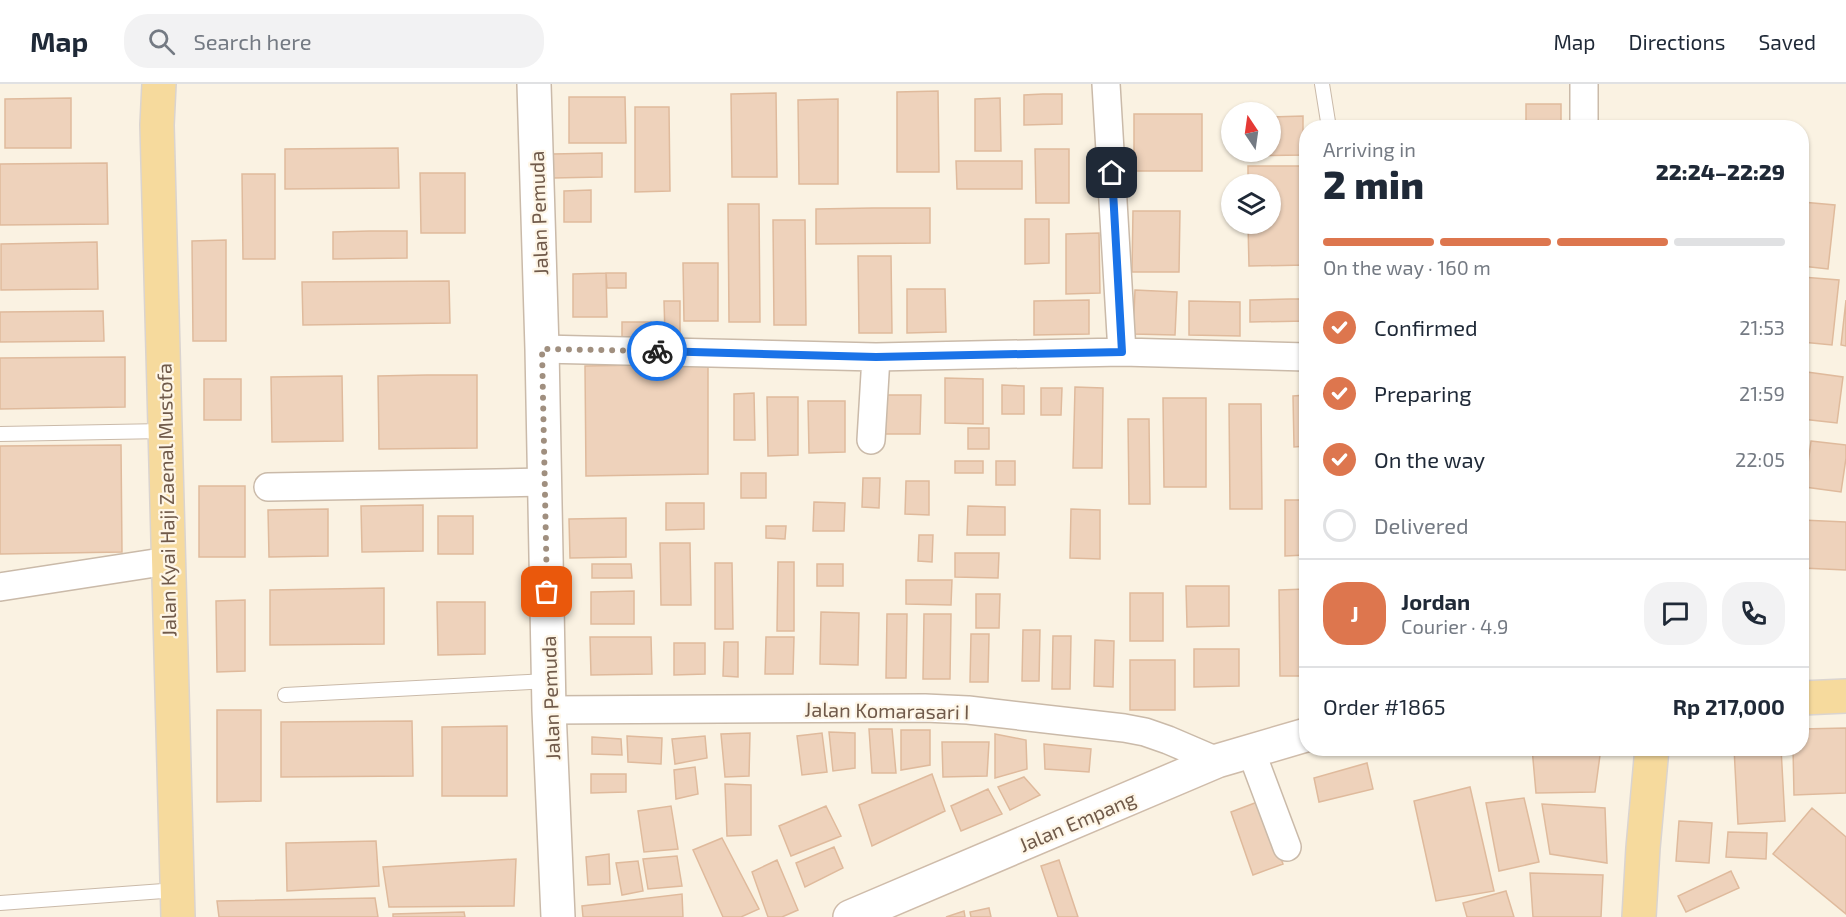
<!DOCTYPE html>
<meta charset="utf-8">
<style>
body{margin:0;font-family:"Exo 2",sans-serif;background:#f2f2f3;color:#1f2937;height:100vh;display:flex;flex-direction:column;font-size:22px;white-space:nowrap}
*{box-sizing:border-box;margin:0}
p{font-size:20px;color:#747a83}
.icon{flex:none;width:33px;height:33px;fill:none;stroke:currentColor;stroke-width:2;stroke-linecap:round;stroke-linejoin:round}
.map{position:relative;flex:1;overflow:hidden}
.side{position:absolute;left:1299px;top:36px;width:510px;height:636px;display:flex;flex-direction:column;background:#fff;border-radius:24px;box-shadow:0 2px 4px #0004}
.side>*{flex:none}
.needle{width:39px;rotate:347deg}
.buttons{position:absolute;left:1221px;top:18px;display:grid;gap:12px}
.buttons a{display:grid;place-items:center;width:60px;height:60px;border-radius:50%;background:#fff;box-shadow:0 2px 4px #0004;font-size:30px}
.pin{position:absolute;display:grid;place-items:center;width:51px;height:51px;color:#fff;margin:-26px;border-radius:12px;box-shadow:0 3px 9px #0006}
.courier{position:absolute;display:grid;place-items:center;width:60px;height:60px;margin:-30px;border:4px solid #1a73e8;border-radius:50%;background:#fff;color:#222;box-shadow:0 2px 8px #0007}
.headline em{font-style:normal;font-weight:800}
.headline div{display:flex;flex-direction:column-reverse}
.headline{display:flex;align-items:center;justify-content:space-between;height:102px;padding:0 24px}
h1{font-size:39px;font-weight:800;line-height:45px}
.bar{display:grid;grid-template-columns:repeat(4,1fr);gap:9px 6px;align-content:center;height:72px;padding:0 24px}
.bar i{height:8px;border-radius:4px;background:#e0e1e3}
.bar .active{background:#dd764e}
.bar p{grid-column:span 4}
.line{display:flex;align-items:center;gap:15px;padding:0 24px;border-top:2px solid #e0e1e3}
.line div{flex:1}
.round{display:grid;place-items:center;flex:none;width:63px;height:63px;border-radius:24px;background:#f2f2f3}
ol{padding:0 24px;list-style:none}
li{display:flex;align-items:center;gap:18px;height:66px}
li p{margin-inline-start:auto}
li .icon{padding:6px;border-radius:50%;background:#dd764e;color:#fff;stroke-width:4}
li:last-child{color:#747a83}
li i{width:33px;height:33px;border:3px solid #e0e1e3;border-radius:50%}
header{display:flex;align-items:center;gap:36px;box-sizing:border-box;height:84px;padding:0 30px;background:#fff;border-bottom:2px solid #e0e1e3}
header strong{font-size:28px}
nav{display:flex;gap:33px;margin-inline-start:auto;font-size:21px}
.search{width:420px;height:54px;background:#f2f2f3;display:flex;align-items:center;gap:15px;box-sizing:border-box;padding:0 21px;border-radius:24px;color:#747a83;font-size:22px}
.map>svg:first-child{display:block}
.building{fill:#eed2bb;stroke:#dfba9c;stroke-width:1.5}
.lines{fill:none;stroke-linecap:round;stroke-linejoin:round}
.service-casing{stroke:#cabaa9;stroke-width:16}
.minor-casing{stroke:#cabaa9;stroke-width:30}
.tertiary-casing{stroke:#cabaa9;stroke-width:36}
.secondary-casing{stroke:#cfbcaa;stroke-width:36}
.primary-casing{stroke:#dad4d0;stroke-width:36}
.service{stroke:#fff;stroke-width:14}
.minor{stroke:#fff;stroke-width:27}
.tertiary{stroke:#fff;stroke-width:33}
.secondary{stroke:#fff;stroke-width:33}
.primary{stroke:#f6da9d;stroke-width:33}
.done{stroke:#a08f7f;stroke-width:6;stroke-dasharray:0 10.8}
.route{stroke:#1a73e8;stroke-width:8}
.labels{text-anchor:middle;dominant-baseline:central;stroke-width:4.5;stroke-linejoin:round;paint-order:stroke}
.street-label{font-size:20px;fill:#705a4a;stroke:#fef6e7}
</style>
<header>
<strong>Map</strong>
<div class="search"><svg class="icon" aria-label="search" viewBox="0 0 24 24"><circle cx="10" cy="10" r="6"/><path d="M15 15l6 6"/></svg>Search here</div>
<nav><a>Map</a><a>Directions</a><a>Saved</a></nav>
</header>
<div class="map">
<svg width="1846" height="833" viewBox="0 0 1846 833">
<rect width="100%" height="100%" fill="#faf2e2"/>
<path class="building" d="M 938,7 L 939,88 L 897,88 L 897,8 Z
M 776,9 L 777,93 L 732,93 L 731,10 Z
M 1043,10 L 1062,10 L 1062,40 L 1024,41 L 1024,11 Z
M 569,13 L 625,13 L 626,59 L 569,59 Z
M 71,14 L 71,64 L 5,64 L 5,15 Z
M 1000,14 L 1001,67 L 975,67 L 975,15 Z
M 838,15 L 838,100 L 799,100 L 798,16 Z
M 1526,20 L 1561,20 L 1561,44 L 1526,44 Z
M 635,23 L 669,23 L 670,107 L 635,108 Z
M 1134,30 L 1202,30 L 1202,87 L 1134,87 Z
M 1303,32 L 1303,71 L 1236,72 L 1235,68 L 1270,68 L 1270,33 Z
M 1466,38 L 1466,44 L 1360,44 L 1360,39 Z
M 398,64 L 399,104 L 285,105 L 285,65 Z
M 1035,65 L 1069,65 L 1069,119 L 1036,119 Z
M 602,69 L 602,93 L 553,94 L 553,70 Z
M 956,77 L 1022,77 L 1022,105 L 957,105 Z
M 107,79 L 108,140 L 0,141 L 0,80 Z
M 1248,82 L 1306,82 L 1306,181 L 1249,182 L 1248,140 L 1270,140 L 1270,100 L 1248,100 Z
M 420,89 L 465,89 L 465,149 L 421,149 Z
M 242,90 L 275,90 L 275,175 L 243,175 Z
M 591,106 L 591,138 L 564,138 L 564,107 Z
M 1802,118 L 1835,121 L 1828,185 L 1802,182 Z
M 728,120 L 759,120 L 760,238 L 729,238 Z
M 873,124 L 930,124 L 930,159 L 816,160 L 816,125 Z
M 1133,127 L 1180,127 L 1179,188 L 1132,188 Z
M 1025,135 L 1049,135 L 1049,179 L 1025,180 Z
M 773,136 L 805,136 L 806,241 L 774,241 Z
M 370,147 L 407,147 L 407,174 L 333,175 L 333,148 Z
M 1099,149 L 1100,209 L 1066,210 L 1066,150 Z
M 226,156 L 226,257 L 193,257 L 192,157 Z
M 97,158 L 98,205 L 1,206 L 1,160 Z
M 858,172 L 891,172 L 892,249 L 859,249 Z
M 683,179 L 718,179 L 718,237 L 684,237 Z
M 606,189 L 626,189 L 626,204 L 607,204 Z
M 606,189 L 607,233 L 573,233 L 573,190 Z
M 1802,193 L 1839,196 L 1832,261 L 1802,258 Z
M 449,197 L 450,239 L 303,241 L 302,198 Z
M 907,205 L 945,205 L 946,248 L 907,249 Z
M 1135,206 L 1177,208 L 1175,251 L 1133,250 Z
M 1290,215 L 1306,215 L 1306,237 L 1250,238 L 1250,216 Z
M 1089,216 L 1089,250 L 1034,251 L 1034,217 Z
M 1846,216 L 1846,262 L 1841,261 Z
M 664,217 L 680,217 L 680,251 L 665,251 Z
M 1189,217 L 1240,218 L 1240,252 L 1189,251 Z
M 103,227 L 104,257 L 0,258 L 0,228 Z
M 622,238 L 651,238 L 651,255 L 622,256 Z
M 125,273 L 125,323 L 0,325 L 0,274 Z
M 708,280 L 708,390 L 586,392 L 585,282 Z
M 1807,288 L 1843,293 L 1837,339 L 1802,335 Z
M 427,291 L 477,291 L 477,364 L 379,365 L 378,292 Z
M 342,292 L 343,357 L 272,358 L 271,293 Z
M 945,294 L 983,295 L 983,340 L 945,339 Z
M 204,295 L 241,295 L 241,336 L 204,336 Z
M 1002,301 L 1024,302 L 1024,330 L 1002,330 Z
M 1075,303 L 1103,304 L 1102,384 L 1073,384 Z
M 1041,304 L 1062,304 L 1061,331 L 1041,331 Z
M 754,309 L 755,356 L 734,356 L 734,310 Z
M 880,311 L 921,311 L 920,350 L 880,350 Z
M 1306,311 L 1306,362 L 1294,363 L 1293,312 Z
M 767,313 L 798,313 L 798,371 L 768,372 Z
M 1163,314 L 1206,314 L 1206,403 L 1164,403 Z
M 808,317 L 845,317 L 845,368 L 809,369 Z
M 1229,320 L 1261,320 L 1262,425 L 1230,425 Z
M 1128,335 L 1149,335 L 1150,420 L 1129,420 Z
M 968,344 L 989,344 L 989,365 L 968,365 Z
M 1811,357 L 1846,361 L 1846,374 L 1841,408 L 1805,403 Z
M 121,361 L 122,468 L 0,470 L 0,362 Z
M 955,377 L 983,377 L 983,389 L 955,389 Z
M 996,377 L 1015,377 L 1015,401 L 996,401 Z
M 741,389 L 766,389 L 766,414 L 741,414 Z
M 863,394 L 880,394 L 879,424 L 862,423 Z
M 906,397 L 929,397 L 929,431 L 905,430 Z
M 199,402 L 245,402 L 245,473 L 199,473 Z
M 1285,416 L 1306,416 L 1306,471 L 1285,472 Z
M 814,418 L 845,419 L 844,447 L 813,447 Z
M 666,419 L 704,419 L 704,445 L 666,446 Z
M 423,421 L 423,467 L 362,468 L 361,422 Z
M 968,422 L 1005,423 L 1005,451 L 967,451 Z
M 328,425 L 328,472 L 269,473 L 268,426 Z
M 1071,425 L 1100,426 L 1100,475 L 1070,474 Z
M 438,432 L 473,432 L 473,470 L 438,470 Z
M 626,434 L 626,473 L 570,474 L 569,435 Z
M 1802,436 L 1846,438 L 1846,486 L 1802,484 Z
M 766,442 L 786,442 L 785,455 L 766,454 Z
M 919,451 L 933,451 L 932,478 L 918,477 Z
M 660,459 L 690,459 L 691,521 L 661,521 Z
M 955,469 L 999,469 L 998,494 L 955,493 Z
M 778,478 L 794,478 L 794,547 L 777,547 Z
M 715,479 L 732,479 L 733,545 L 715,545 Z
M 592,480 L 631,480 L 632,494 L 592,494 Z
M 817,480 L 843,480 L 843,502 L 817,502 Z
M 906,496 L 952,496 L 951,521 L 906,520 Z
M 1186,502 L 1229,502 L 1229,542 L 1187,543 Z
M 384,504 L 384,560 L 270,561 L 270,506 Z
M 1306,505 L 1306,592 L 1280,592 L 1279,506 Z
M 634,507 L 634,540 L 591,540 L 591,508 Z
M 1130,509 L 1163,509 L 1163,557 L 1130,557 Z
M 976,510 L 1000,510 L 999,544 L 976,544 Z
M 245,516 L 245,587 L 217,588 L 216,517 Z
M 437,518 L 485,518 L 485,570 L 438,571 Z
M 821,528 L 859,529 L 858,581 L 820,580 Z
M 887,530 L 907,530 L 906,594 L 886,594 Z
M 924,530 L 951,530 L 950,595 L 923,595 Z
M 1023,546 L 1040,546 L 1039,597 L 1022,597 Z
M 971,550 L 989,550 L 988,598 L 970,598 Z
M 1053,552 L 1071,552 L 1070,605 L 1052,605 Z
M 590,553 L 651,553 L 652,590 L 591,591 Z
M 766,553 L 794,553 L 793,590 L 765,590 Z
M 1095,556 L 1114,557 L 1113,603 L 1094,602 Z
M 724,558 L 738,558 L 738,593 L 723,592 Z
M 674,559 L 705,559 L 705,590 L 674,591 Z
M 1194,565 L 1239,565 L 1239,602 L 1194,603 Z
M 1130,576 L 1175,576 L 1175,626 L 1130,626 Z
M 217,626 L 261,626 L 261,717 L 217,718 Z
M 412,637 L 413,692 L 281,693 L 281,638 Z
M 507,642 L 507,712 L 442,712 L 442,643 Z
M 1846,644 L 1846,709 L 1794,711 L 1793,664 L 1802,664 L 1802,645 Z
M 869,645 L 892,645 L 896,689 L 872,689 Z
M 901,646 L 930,646 L 930,681 L 901,686 Z
M 829,648 L 855,649 L 855,684 L 833,687 Z
M 750,649 L 749,692 L 725,693 L 721,650 Z
M 822,649 L 827,688 L 802,691 L 797,652 Z
M 995,650 L 1026,656 L 1027,685 L 995,694 Z
M 627,652 L 662,654 L 661,680 L 628,678 Z
M 705,652 L 707,674 L 675,680 L 672,655 Z
M 592,653 L 621,655 L 622,671 L 592,670 Z
M 942,658 L 989,658 L 987,692 L 943,693 Z
M 1044,660 L 1091,665 L 1089,688 L 1045,685 Z
M 1532,664 L 1601,664 L 1595,708 L 1536,709 Z
M 1734,664 L 1781,664 L 1785,737 L 1738,740 Z
M 1367,679 L 1373,705 L 1319,718 L 1314,694 Z
M 695,683 L 698,710 L 676,715 L 674,686 Z
M 591,690 L 626,690 L 626,708 L 591,709 Z
M 932,690 L 945,727 L 872,762 L 859,721 Z
M 1024,693 L 1040,711 L 1010,726 L 998,703 Z
M 725,700 L 751,701 L 751,751 L 727,752 Z
M 1470,703 L 1494,807 L 1436,817 L 1414,717 Z
M 988,705 L 1002,730 L 961,747 L 951,722 Z
M 1524,714 L 1539,778 L 1499,787 L 1486,719 Z
M 1260,717 L 1283,780 L 1253,791 L 1231,728 Z
M 1542,720 L 1605,724 L 1607,779 L 1550,770 Z
M 671,722 L 678,765 L 644,768 L 638,727 Z
M 826,722 L 841,752 L 791,772 L 779,742 Z
M 1812,724 L 1846,753 L 1846,830 L 1773,770 Z
M 1679,737 L 1712,739 L 1709,779 L 1676,777 Z
M 1728,748 L 1767,749 L 1766,775 L 1726,773 Z
M 722,754 L 759,825 L 741,833 L 723,833 L 693,766 Z
M 376,757 L 379,802 L 287,807 L 286,759 Z
M 834,763 L 843,784 L 805,803 L 796,779 Z
M 609,770 L 610,800 L 588,801 L 586,773 Z
M 677,772 L 682,802 L 648,805 L 643,775 Z
M 516,775 L 514,822 L 389,823 L 383,783 Z
M 777,776 L 798,826 L 782,833 L 768,833 L 752,788 Z
M 1059,776 L 1078,833 L 1058,833 L 1041,782 Z
M 638,777 L 643,807 L 622,811 L 616,779 Z
M 1731,787 L 1739,804 L 1686,828 L 1678,812 Z
M 1530,789 L 1603,791 L 1601,833 L 1533,833 Z
M 1506,807 L 1514,833 L 1467,833 L 1463,819 Z
M 682,810 L 683,833 L 583,833 L 582,822 Z
M 375,814 L 378,833 L 219,833 L 217,817 Z
M 989,824 L 991,833 L 971,833 L 970,828 Z
M 964,827 L 965,833 L 946,833 Z
M 464,828 L 465,833 L 393,833 L 393,830 Z"/>
<g class="lines">
<defs>
<path id="service" d="M 1322,0 L 1329,44
M 0,350 L 164,347
M 285,611 L 548,597
M 0,819 L 177,806"/>
<path id="minor" d="M 1106,0 L 1122,268
M 1584,0 L 1584,44
M 542,265 L 876,273 L 1122,268 L 1306,273
M 871,356 L 876,273
M 268,403 L 545,398
M 0,503 L 168,477
M 549,626 L 925,624 L 968,626 L 1124,644 L 1145,648 L 1168,656 L 1217,677
M 1251,667 L 1287,763"/>
<path id="tertiary" d="M 534,0 L 542,265 L 549,626 L 558,833"/>
<path id="secondary" d="M 850,833 L 1217,677 L 1306,651"/>
<path id="primary" d="M 159,0 L 157,41 L 178,833
M 1802,614 L 1846,612
M 1639,833 L 1643,764 L 1652,664"/>
</defs>
<use href="#service" class="service-casing"/>
<use href="#minor" class="minor-casing"/>
<use href="#tertiary" class="tertiary-casing"/>
<use href="#secondary" class="secondary-casing"/>
<use href="#primary" class="primary-casing"/>
<use href="#service" class="service"/>
<use href="#minor" class="minor"/>
<use href="#tertiary" class="tertiary"/>
<use href="#secondary" class="secondary"/>
<use href="#primary" class="primary"/>
</g>
<g class="lines">
<path class="done" d="M 547,508 L 542,265 L 657,267"/>
<path class="route" d="M 657,267 L 876,273 L 1122,268 L 1112,89"/>
</g>
<g class="labels">
<g class="street-label">
<text transform="translate(538 129) rotate(-92)">Jalan Pemuda</text>
<text transform="translate(166 416) rotate(-91)">Jalan Kyai Haji Zaenal Mustofa</text>
<text transform="translate(550 614) rotate(-92)">Jalan Pemuda</text>
<text transform="translate(887 626) rotate(1)">Jalan Komarasari I</text>
<text transform="translate(1077 737) rotate(-23)">Jalan Empang</text>
</g>
</g>
</svg>
<div class="buttons">
<a><svg class="needle" viewBox="-14 -14 28 28"><path d="M0-13l5 13h-10z" fill="#e53935"/><path d="M0 13l5-13h-10z" fill="#747a83"/></svg></a>
<a><svg class="icon" aria-label="layers" viewBox="0 0 24 24"><path d="M12 4l9 5-9 5-9-5zM3 14l9 5 9-5"/></svg></a>
</div>
<div class="pin" style="left:547px;top:508px;background:#ea580c"><svg class="icon" aria-label="bag" viewBox="0 0 24 24"><path d="M5 8h14l-1 12H6zM9 8a3 3 0 0 1 6 0"/></svg></div>
<div class="pin" style="left:1112px;top:89px;background:#1f2937"><svg class="icon" aria-label="home" viewBox="0 0 24 24"><path d="M3 11l9-7 9 7M6 9v11h12V9"/></svg></div>
<div class="courier" style="left:657px;top:267px"><svg class="icon" aria-label="bike" viewBox="0 0 24 24"><circle cx="6" cy="16" r="4"/><circle cx="18" cy="16" r="4"/><path d="M6 16l4-8h5l3 8M10 8l3 8H6M13 5h3"/></svg></div>
<section class="side">
<div class="headline"><div><h1>2 min</h1><p>Arriving in</p></div><em>22:24–22:29</em></div>
<div class="bar"><i class="active"></i><i class="active"></i><i class="active"></i><i></i><p>On the way · 160 m</p></div>
<ol>
<li><svg class="icon" aria-label="check" viewBox="0 0 24 24"><path d="M5 12l5 5 9-10"/></svg>Confirmed<p>21:53</p></li>
<li><svg class="icon" aria-label="check" viewBox="0 0 24 24"><path d="M5 12l5 5 9-10"/></svg>Preparing<p>21:59</p></li>
<li><svg class="icon" aria-label="check" viewBox="0 0 24 24"><path d="M5 12l5 5 9-10"/></svg>On the way<p>22:05</p></li>
<li><i></i>Delivered</li>
</ol>
<div class="line" style="height:108px"><b class="round" style="background:#dd764e;color:#fff">J</b><div><b>Jordan</b><p>Courier · 4.9</p></div><a class="round"><svg class="icon" aria-label="chat" viewBox="0 0 24 24"><path d="M4 5h16v11H9l-5 4z"/></svg></a><a class="round"><svg class="icon" aria-label="phone" viewBox="0 0 24 24"><path d="M5 4h4l2 5-3 2q2 4 5 5l2-3 5 2v4C11 20 4 13 5 4z"/></svg></a></div>
<div class="line" style="height:78px"><div>Order #1865</div><b>Rp 217,000</b></div>
</section>
</div>
